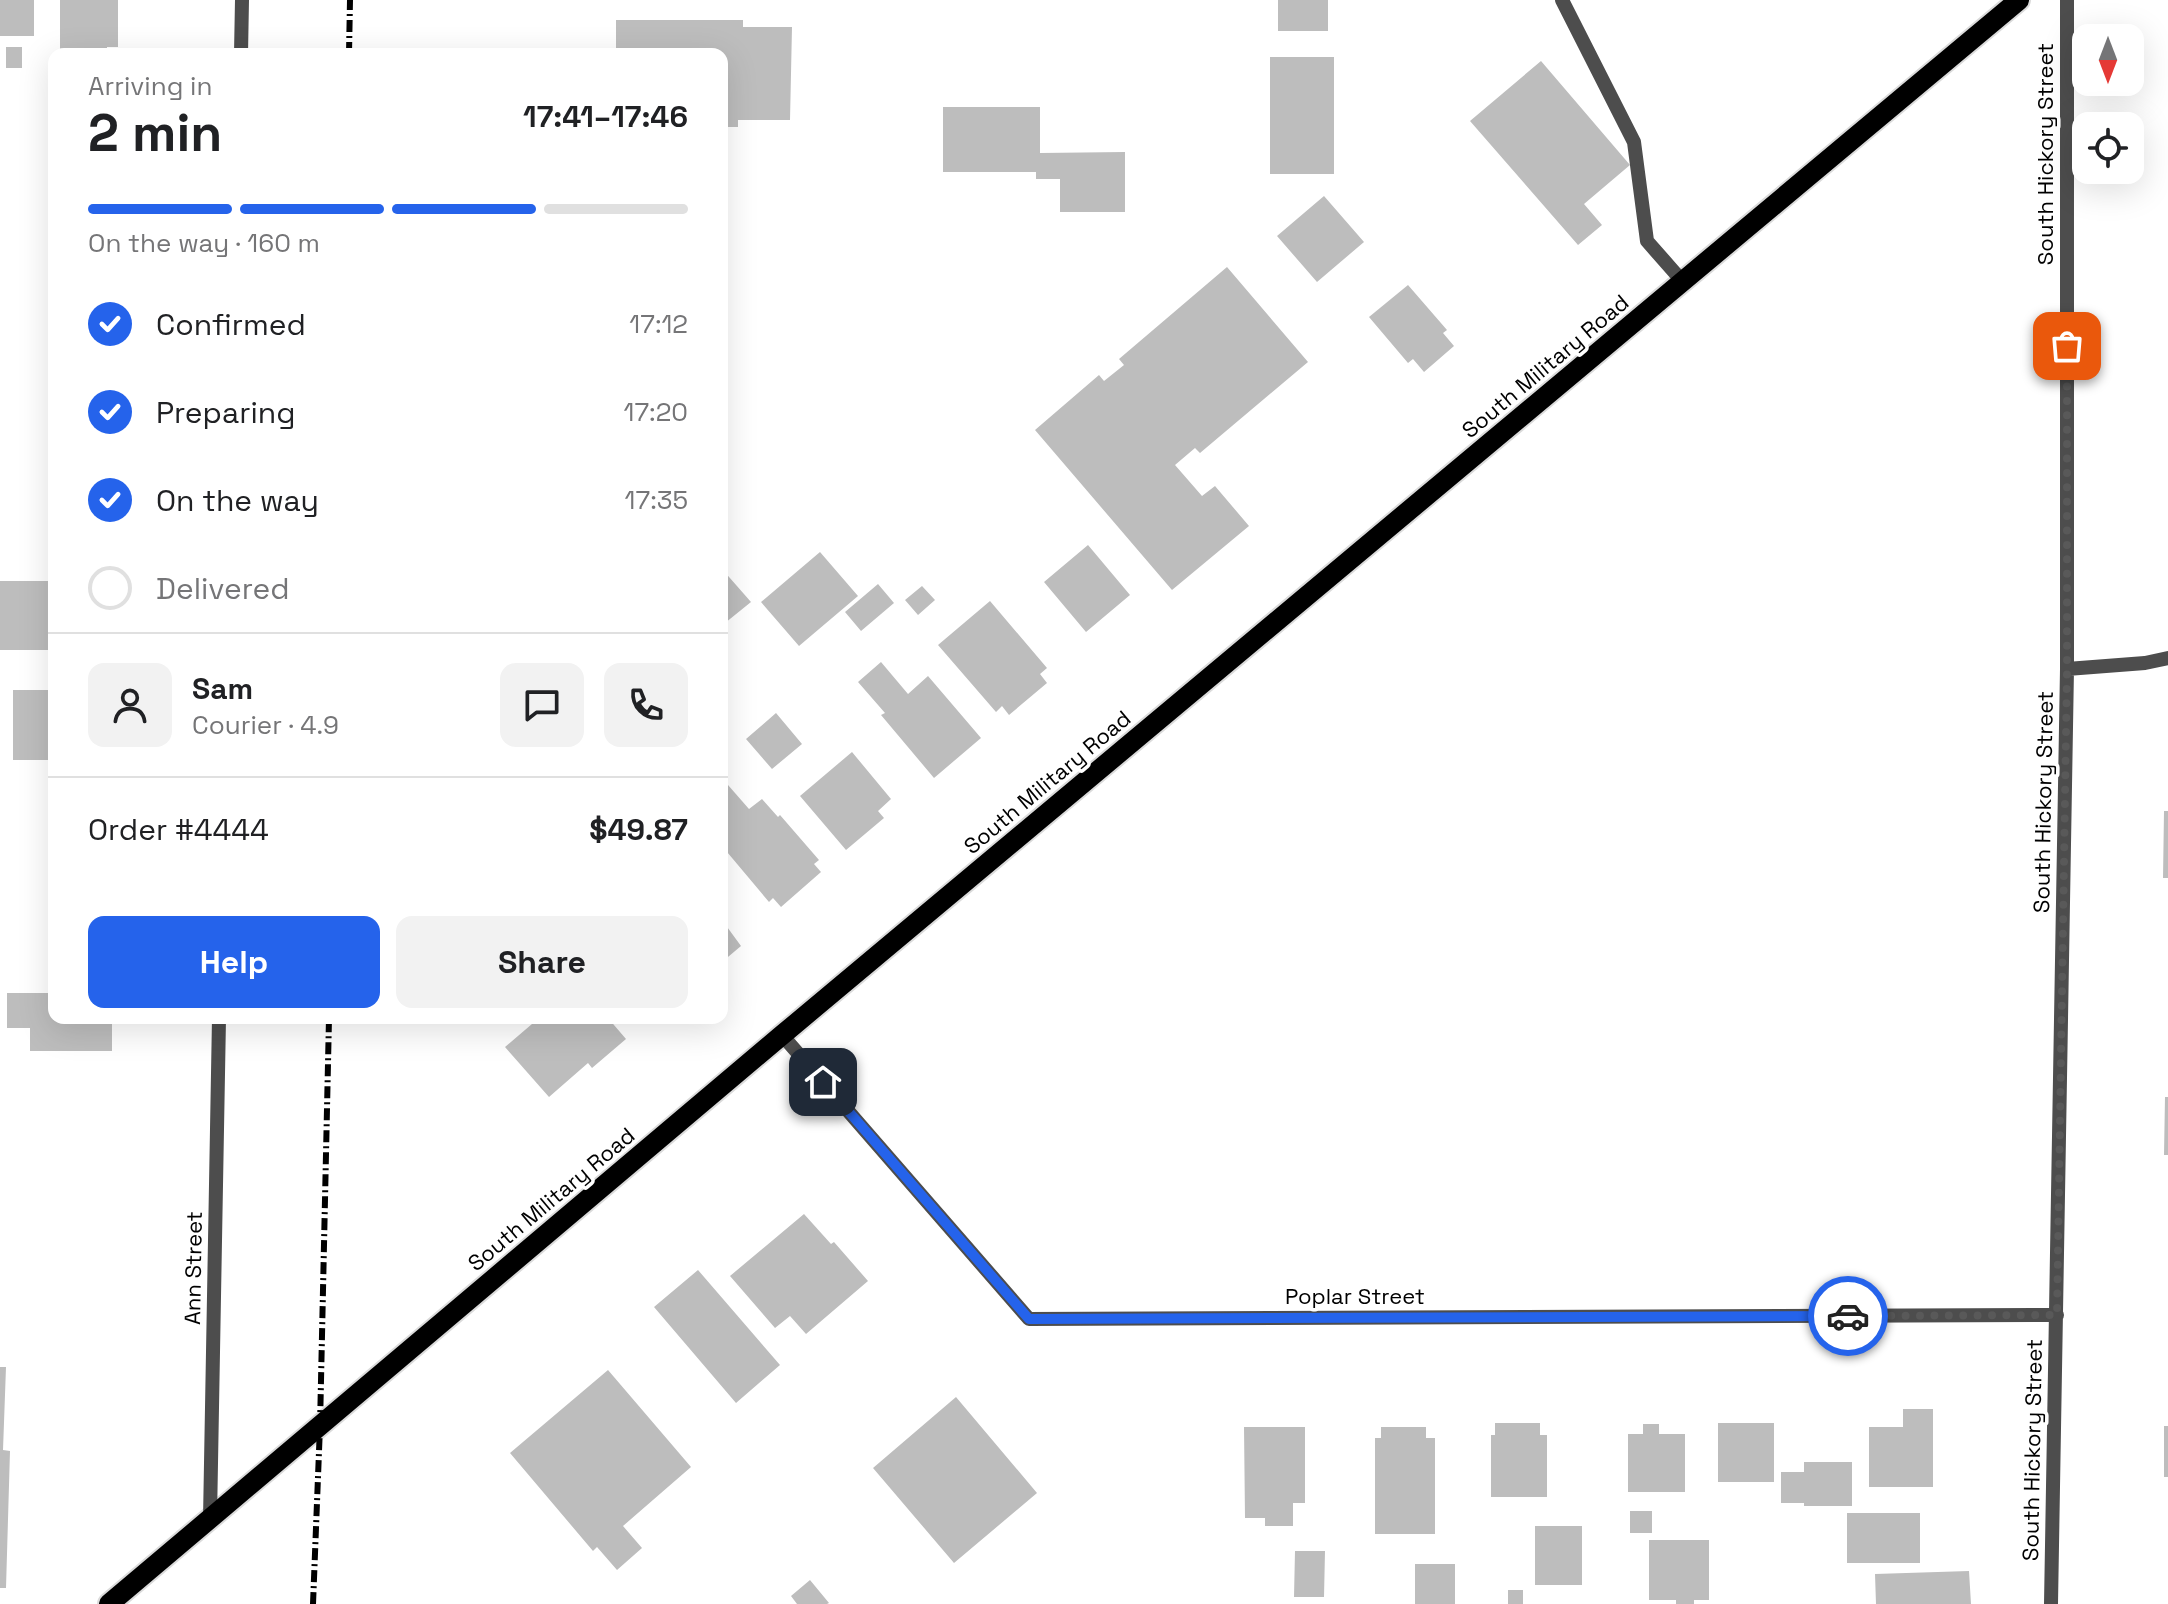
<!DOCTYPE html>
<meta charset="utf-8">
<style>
body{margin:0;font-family:"Space Grotesk",sans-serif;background:#f2f2f2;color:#202124;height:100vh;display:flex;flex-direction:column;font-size:30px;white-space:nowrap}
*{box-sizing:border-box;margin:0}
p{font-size:26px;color:#757577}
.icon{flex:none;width:44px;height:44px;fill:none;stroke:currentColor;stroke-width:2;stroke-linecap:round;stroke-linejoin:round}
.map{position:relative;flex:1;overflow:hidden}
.side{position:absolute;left:48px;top:48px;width:680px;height:976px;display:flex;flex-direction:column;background:#fff;border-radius:16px;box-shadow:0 8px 32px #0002}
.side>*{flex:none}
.needle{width:52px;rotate:180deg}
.fabs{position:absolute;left:2072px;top:24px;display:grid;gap:16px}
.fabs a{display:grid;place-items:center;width:72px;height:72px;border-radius:16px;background:#fff;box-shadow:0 8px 32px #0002;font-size:40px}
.pin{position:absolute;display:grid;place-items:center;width:68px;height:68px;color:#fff;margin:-34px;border-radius:16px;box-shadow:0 4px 12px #0006}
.courier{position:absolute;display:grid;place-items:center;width:80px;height:80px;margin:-40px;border:6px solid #2563eb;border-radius:50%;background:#fff;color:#222;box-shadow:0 2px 10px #0007}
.headline em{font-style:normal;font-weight:700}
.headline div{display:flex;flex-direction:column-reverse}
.headline{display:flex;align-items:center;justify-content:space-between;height:136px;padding:0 40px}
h1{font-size:52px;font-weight:700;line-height:60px}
.bar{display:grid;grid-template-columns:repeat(4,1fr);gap:12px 8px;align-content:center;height:96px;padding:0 40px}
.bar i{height:10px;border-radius:6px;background:#e0e0e0}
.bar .on{background:#2563eb}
.bar p{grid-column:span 4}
.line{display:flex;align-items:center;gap:20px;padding:0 40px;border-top:2px solid #e0e0e0}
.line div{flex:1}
.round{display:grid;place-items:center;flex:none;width:84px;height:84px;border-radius:16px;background:#f2f2f2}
ol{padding:0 40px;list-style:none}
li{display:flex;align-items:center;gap:24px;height:88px}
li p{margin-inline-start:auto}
li .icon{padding:8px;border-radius:50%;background:#2563eb;color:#fff;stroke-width:4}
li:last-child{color:#757577}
li i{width:44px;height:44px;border:4px solid #e0e0e0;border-radius:50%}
.button{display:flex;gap:16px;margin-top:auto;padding:16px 40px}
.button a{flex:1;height:92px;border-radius:16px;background:#2563eb;color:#fff;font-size:32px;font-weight:700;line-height:92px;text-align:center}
.button a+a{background:#f2f2f2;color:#202124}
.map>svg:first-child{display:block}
.building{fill:#bdbdbd}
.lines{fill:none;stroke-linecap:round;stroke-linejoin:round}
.major-casing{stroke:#dbdbdb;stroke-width:24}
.minor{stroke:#4d4d4d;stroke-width:14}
.major{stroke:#000;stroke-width:20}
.rail{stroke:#000;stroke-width:6;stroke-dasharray:12 4 2 4;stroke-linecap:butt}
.done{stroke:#595959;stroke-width:8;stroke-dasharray:0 14.4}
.route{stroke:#2563eb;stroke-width:10}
.labels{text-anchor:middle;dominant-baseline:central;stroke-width:7;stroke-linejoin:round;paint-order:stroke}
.street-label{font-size:22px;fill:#000;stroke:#fff}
</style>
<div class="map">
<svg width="2168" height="1604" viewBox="0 0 2168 1604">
<rect width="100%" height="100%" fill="#fff"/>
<path class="building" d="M 0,0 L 34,0 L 34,36 L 0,36 Z
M 60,0 L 118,0 L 118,47 L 107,47 L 107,54 L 60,54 Z
M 1278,0 L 1328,0 L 1328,31 L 1278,31 Z
M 616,20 L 743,20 L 743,27 L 792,27 L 790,120 L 738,120 L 738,127 L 722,127 L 722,54 L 616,54 Z
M 6,47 L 22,47 L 22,68 L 6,68 Z
M 1270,57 L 1334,57 L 1334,174 L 1270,174 Z
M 1541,61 L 1630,165 L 1584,204 L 1602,225 L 1578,245 L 1470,121 Z
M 943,107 L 1040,107 L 1040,153 L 1125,152 L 1125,212 L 1060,212 L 1060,179 L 1036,179 L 1036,172 L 943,172 Z
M 1324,196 L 1364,242 L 1317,282 L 1277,236 Z
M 1227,267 L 1308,362 L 1200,453 L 1195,448 L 1175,465 L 1202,496 L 1215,486 L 1249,526 L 1172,590 L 1035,430 L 1099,375 L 1104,381 L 1124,365 L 1119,359 Z
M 1408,285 L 1447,330 L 1443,333 L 1454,346 L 1424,372 L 1413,359 L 1408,363 L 1369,317 Z
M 1088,545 L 1130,595 L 1086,632 L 1044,582 Z
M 820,552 L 858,596 L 799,646 L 761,602 Z
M 722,569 L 751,602 L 725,623 L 722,619 Z
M 0,581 L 54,581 L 54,650 L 0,650 Z
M 878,584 L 894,603 L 861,631 L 845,612 Z
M 922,586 L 935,600 L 918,615 L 905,600 Z
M 990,601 L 1047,668 L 1040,674 L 1047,683 L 1009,715 L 1002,706 L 996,712 L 938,645 Z
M 881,662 L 908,694 L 928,676 L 981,738 L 934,778 L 881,715 L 885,713 L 858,682 Z
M 13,690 L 54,690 L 54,760 L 13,760 Z
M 776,713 L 802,744 L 772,769 L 746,739 Z
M 852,752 L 891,799 L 878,811 L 884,818 L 846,850 L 800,796 Z
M 728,785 L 749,809 L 762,799 L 778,817 L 780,815 L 819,860 L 814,864 L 821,872 L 781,907 L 773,898 L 769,902 L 722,846 L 722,790 Z
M 2164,811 L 2168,811 L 2168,878 L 2163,878 Z
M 722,920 L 741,946 L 722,962 Z
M 7,993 L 54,993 L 54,1018 L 112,1018 L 112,1051 L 30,1051 L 30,1028 L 7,1028 Z
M 539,1018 L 608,1018 L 626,1039 L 592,1068 L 588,1063 L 549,1097 L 505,1047 Z
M 2165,1097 L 2168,1097 L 2168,1155 L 2164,1155 Z
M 804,1214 L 831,1244 L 834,1242 L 868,1281 L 806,1334 L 790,1316 L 775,1328 L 730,1276 Z
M 698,1270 L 780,1365 L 736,1403 L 654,1307 Z
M 0,1367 L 6,1367 L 3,1450 L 10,1451 L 6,1588 L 0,1588 Z
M 608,1370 L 691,1467 L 623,1526 L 642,1548 L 617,1570 L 597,1547 L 593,1551 L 510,1453 Z
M 956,1397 L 1037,1493 L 954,1563 L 873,1468 Z
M 1903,1409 L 1933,1409 L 1933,1487 L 1869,1487 L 1869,1427 L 1903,1427 Z
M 1495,1423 L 1540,1423 L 1540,1435 L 1547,1435 L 1547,1497 L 1491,1497 L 1491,1435 L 1495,1435 Z
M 1718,1423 L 1774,1423 L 1774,1482 L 1718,1482 Z
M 1643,1424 L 1659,1424 L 1659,1434 L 1685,1434 L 1685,1492 L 1628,1492 L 1628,1434 L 1643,1434 Z
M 2164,1426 L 2168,1426 L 2168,1477 L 2164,1477 Z
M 1244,1427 L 1305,1427 L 1305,1503 L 1293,1503 L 1293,1526 L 1265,1526 L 1265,1518 L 1245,1518 Z
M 1381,1427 L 1426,1427 L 1426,1438 L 1435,1438 L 1435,1534 L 1375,1534 L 1375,1438 L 1381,1438 Z
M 1804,1462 L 1852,1462 L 1852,1506 L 1804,1506 L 1804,1503 L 1781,1503 L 1781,1472 L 1804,1472 Z
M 1630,1511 L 1652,1511 L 1652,1533 L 1630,1533 Z
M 1847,1513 L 1920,1513 L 1920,1563 L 1847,1563 Z
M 1535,1526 L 1582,1526 L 1582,1585 L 1535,1585 Z
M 1649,1540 L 1709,1540 L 1709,1600 L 1694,1600 L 1694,1604 L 1676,1604 L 1676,1600 L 1649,1600 Z
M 1295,1551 L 1325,1551 L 1324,1597 L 1294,1597 Z
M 1415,1564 L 1455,1564 L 1455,1604 L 1415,1604 Z
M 1969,1571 L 1971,1604 L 1876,1604 L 1875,1574 Z
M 810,1580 L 829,1603 L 827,1604 L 797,1604 L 791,1596 Z
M 1508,1590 L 1523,1590 L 1523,1604 L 1508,1604 Z"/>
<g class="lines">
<defs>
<path id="major" d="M 109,1604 L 782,1035 L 2019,0"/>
</defs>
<use href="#major" class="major-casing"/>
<path class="minor" d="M 1562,0 L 1634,142 L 1647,241 L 1683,282
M 241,54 L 242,0
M 2067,669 L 2145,663 L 2168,658
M 782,1035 L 1029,1319 L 2057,1315
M 210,1519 L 219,1018
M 2051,1604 L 2067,669 L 2067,0"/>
<use href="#major" class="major"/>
<path class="rail" d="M 349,54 L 350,0
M 313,1604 L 320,1426 L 329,1018"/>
</g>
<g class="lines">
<path class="done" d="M 1848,1316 L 2057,1315 L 2067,669 L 2067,346"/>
<path class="route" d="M 823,1082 L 1029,1319 L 1848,1316"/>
</g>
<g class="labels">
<g class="street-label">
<text transform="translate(2045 154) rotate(-90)">South Hickory Street</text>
<text transform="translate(1545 366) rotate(-40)">South Military Road</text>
<text transform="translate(1047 782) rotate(-40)">South Military Road</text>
<text transform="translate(2043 802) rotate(-89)">South Hickory Street</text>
<text transform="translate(551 1199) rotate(-40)">South Military Road</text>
<text transform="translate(193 1268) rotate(-89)">Ann Street</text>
<text x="1355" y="1296">Poplar Street</text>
<text transform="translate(2032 1450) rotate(-89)">South Hickory Street</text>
</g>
</g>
</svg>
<div class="fabs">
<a><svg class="needle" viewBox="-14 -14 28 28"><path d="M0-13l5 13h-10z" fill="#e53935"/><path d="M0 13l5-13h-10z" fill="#757577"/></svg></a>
<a><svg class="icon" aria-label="locate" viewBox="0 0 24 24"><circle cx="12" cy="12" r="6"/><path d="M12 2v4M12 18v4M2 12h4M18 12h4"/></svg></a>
</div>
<div class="pin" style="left:2067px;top:346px;background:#ea580c"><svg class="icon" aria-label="bag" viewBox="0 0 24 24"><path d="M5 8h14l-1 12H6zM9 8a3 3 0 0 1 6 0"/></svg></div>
<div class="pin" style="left:823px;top:1082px;background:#1f2937"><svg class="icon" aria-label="home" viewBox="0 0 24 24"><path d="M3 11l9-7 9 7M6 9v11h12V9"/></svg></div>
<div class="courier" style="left:1848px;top:1316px"><svg class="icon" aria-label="car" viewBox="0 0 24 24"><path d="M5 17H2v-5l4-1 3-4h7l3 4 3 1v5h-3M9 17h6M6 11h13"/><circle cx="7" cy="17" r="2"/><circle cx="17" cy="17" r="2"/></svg></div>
<section class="side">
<div class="headline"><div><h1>2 min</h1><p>Arriving in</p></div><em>17:41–17:46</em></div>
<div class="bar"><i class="on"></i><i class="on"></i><i class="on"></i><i></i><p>On the way · 160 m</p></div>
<ol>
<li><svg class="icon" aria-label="check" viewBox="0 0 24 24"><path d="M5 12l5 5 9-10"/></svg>Confirmed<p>17:12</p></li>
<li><svg class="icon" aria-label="check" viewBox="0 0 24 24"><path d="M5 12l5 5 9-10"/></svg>Preparing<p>17:20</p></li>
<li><svg class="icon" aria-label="check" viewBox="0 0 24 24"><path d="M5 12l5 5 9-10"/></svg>On the way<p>17:35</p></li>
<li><i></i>Delivered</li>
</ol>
<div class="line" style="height:144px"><a class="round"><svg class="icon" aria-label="person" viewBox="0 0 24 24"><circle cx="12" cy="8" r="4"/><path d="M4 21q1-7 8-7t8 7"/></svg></a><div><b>Sam</b><p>Courier · 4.9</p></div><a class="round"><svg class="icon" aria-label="chat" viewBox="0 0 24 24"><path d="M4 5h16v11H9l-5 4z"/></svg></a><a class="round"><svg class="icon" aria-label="phone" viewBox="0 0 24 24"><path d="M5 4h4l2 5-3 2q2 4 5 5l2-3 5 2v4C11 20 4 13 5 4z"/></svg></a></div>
<div class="line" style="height:104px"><div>Order #4444</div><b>$49.87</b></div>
<div class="button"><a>Help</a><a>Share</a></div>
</section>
</div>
